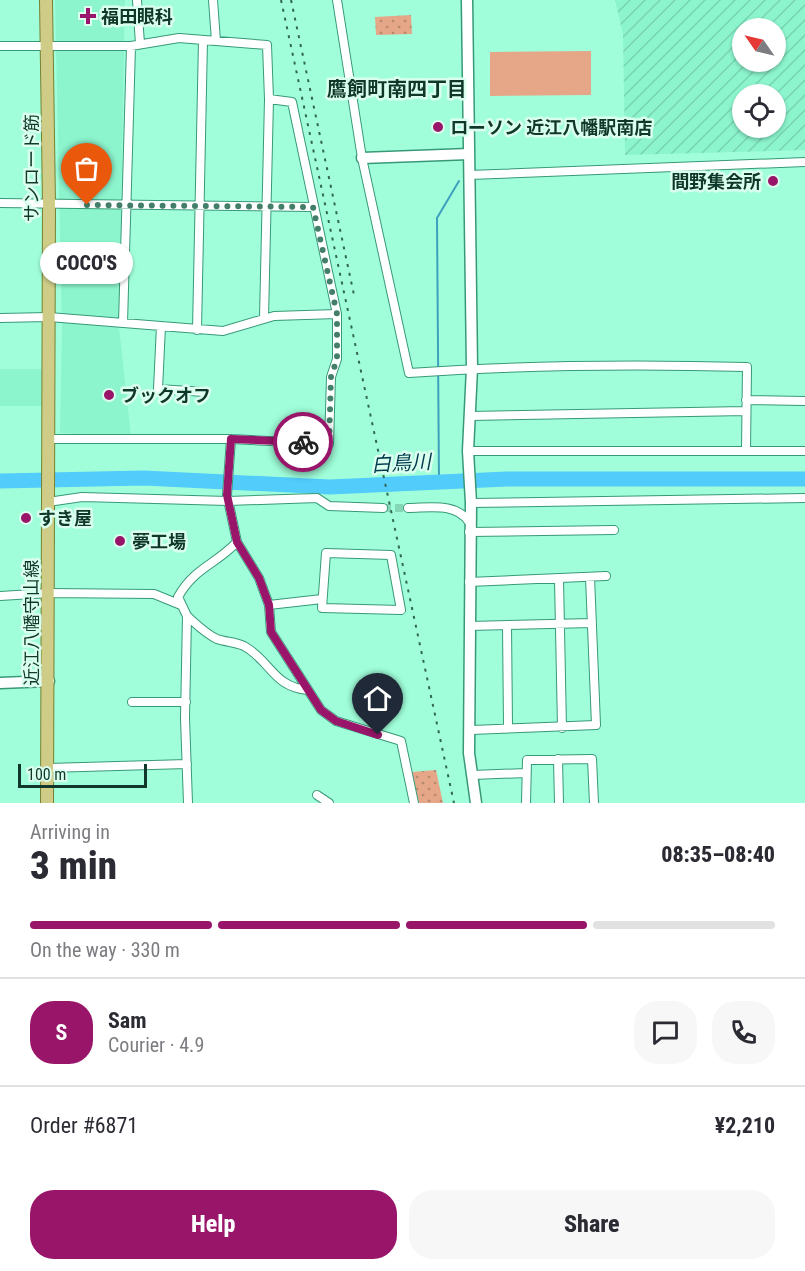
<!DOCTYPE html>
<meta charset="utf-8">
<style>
body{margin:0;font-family:"Roboto Condensed","Noto Sans JP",sans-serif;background:#f7f7f7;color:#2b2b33;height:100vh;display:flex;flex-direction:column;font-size:22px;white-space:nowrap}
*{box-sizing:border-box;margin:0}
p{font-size:20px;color:#7c7c81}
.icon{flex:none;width:33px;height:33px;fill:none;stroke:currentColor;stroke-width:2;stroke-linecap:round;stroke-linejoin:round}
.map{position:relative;height:803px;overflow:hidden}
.side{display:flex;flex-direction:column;background:#fff;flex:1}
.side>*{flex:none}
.needle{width:39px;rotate:304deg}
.tools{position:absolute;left:732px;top:18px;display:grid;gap:12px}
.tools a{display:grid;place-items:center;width:54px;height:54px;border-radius:50%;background:#fff;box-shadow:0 2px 4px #0004;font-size:30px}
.scale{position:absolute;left:18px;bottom:15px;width:129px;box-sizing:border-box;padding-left:6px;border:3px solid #0f382a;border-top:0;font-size:16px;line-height:21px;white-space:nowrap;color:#0f382a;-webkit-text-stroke:4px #dbffef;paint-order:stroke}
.pin{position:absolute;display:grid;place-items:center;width:51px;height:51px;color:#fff;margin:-62px -26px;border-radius:50% 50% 50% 0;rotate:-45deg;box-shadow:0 0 6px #0007}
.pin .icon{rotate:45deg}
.courier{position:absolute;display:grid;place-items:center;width:60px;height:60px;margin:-30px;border:4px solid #98156a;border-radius:50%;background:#fff;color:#222;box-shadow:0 2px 8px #0007}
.bubble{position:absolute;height:42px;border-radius:21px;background:#fff;box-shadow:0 2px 4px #0004;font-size:20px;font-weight:800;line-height:42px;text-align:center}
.summary em{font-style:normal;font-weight:800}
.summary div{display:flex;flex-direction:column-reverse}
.summary{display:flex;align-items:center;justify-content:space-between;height:102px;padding:0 30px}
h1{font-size:39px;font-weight:800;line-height:45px}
.bar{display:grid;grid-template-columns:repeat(4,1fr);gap:9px 6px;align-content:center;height:72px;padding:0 30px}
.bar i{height:8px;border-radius:4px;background:#e1e1e2}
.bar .current{background:#98156a}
.bar p{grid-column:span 4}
.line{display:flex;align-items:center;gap:15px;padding:0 30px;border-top:2px solid #e1e1e2}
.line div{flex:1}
.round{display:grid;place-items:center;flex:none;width:63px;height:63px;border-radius:24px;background:#f7f7f7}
.action{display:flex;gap:12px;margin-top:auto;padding:12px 30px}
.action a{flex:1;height:69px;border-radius:24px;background:#98156a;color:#fff;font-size:24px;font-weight:800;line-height:69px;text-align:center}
.action a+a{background:#f7f7f7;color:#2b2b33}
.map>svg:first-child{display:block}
.built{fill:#8cf5ce}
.industrial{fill:url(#industrial-furrows);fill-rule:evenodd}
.park{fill:url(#park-dots)}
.pitch{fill:#e5a787}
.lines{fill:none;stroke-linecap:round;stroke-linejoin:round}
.stream{stroke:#3ea0bc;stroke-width:2}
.river{stroke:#52ccfb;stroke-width:15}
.street-tunnel{stroke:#83d7b7;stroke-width:8;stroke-dasharray:8 4;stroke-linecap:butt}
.street-casing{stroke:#389979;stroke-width:10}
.secondary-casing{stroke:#389979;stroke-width:13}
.primary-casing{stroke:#768232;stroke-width:14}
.street{stroke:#fff;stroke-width:8}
.secondary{stroke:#fff;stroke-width:10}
.primary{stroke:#cecc87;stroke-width:12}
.rail{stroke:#316653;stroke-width:2;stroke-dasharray:3 6;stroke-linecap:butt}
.done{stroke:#427e68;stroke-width:6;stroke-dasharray:0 10.8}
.route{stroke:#98156a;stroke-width:8}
.poi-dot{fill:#98156a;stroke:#dbffef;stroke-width:2}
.labels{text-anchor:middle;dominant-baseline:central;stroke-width:5;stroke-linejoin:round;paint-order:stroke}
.poi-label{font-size:18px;font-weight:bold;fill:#0f382a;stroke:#dbffef;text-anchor:start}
.street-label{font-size:18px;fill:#0f382a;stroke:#dbffef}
.neighbourhood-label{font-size:20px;font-weight:bold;fill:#0f382a;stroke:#dbffef}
.water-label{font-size:20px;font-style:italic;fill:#023a4d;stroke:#dbffef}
</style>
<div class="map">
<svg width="805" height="803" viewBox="0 0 805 803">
<defs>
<pattern id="industrial-furrows" width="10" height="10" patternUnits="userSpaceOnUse" patternTransform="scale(1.5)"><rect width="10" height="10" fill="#8cf5ce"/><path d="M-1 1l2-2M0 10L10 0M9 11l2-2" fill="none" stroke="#78d3b1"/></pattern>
<pattern id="park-dots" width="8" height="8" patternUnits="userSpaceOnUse" patternTransform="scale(1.5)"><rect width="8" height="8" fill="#e5a787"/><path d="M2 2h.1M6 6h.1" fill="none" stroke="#b8896f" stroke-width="1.8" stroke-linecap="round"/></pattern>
</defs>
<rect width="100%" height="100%" fill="#a0ffda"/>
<path class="built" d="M 55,0 L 125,0 L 119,327 L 131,436 L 60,433 L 62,330 Z
M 0,369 L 45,369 L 42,406 L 0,406 Z"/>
<path class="industrial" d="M 615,0 L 805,0 L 805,150 L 625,155 L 623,35 ZM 742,28 L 776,28 L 776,62 L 742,62 ZM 742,94 L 776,94 L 776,128 L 742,128 Z"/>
<path class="park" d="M 411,15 L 412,34 L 376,35 L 375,17 Z
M 436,770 L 443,803 L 419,803 L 412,772 Z"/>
<path class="pitch" d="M 591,51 L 591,95 L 490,96 L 490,52 Z"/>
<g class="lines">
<path class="stream" d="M 439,482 L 437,218 L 459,181"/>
<path class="river" d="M 0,481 L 144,478 L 330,487 L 507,479 L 805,479"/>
<path class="street-tunnel" d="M 383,508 L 408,508"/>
<defs>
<path id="street" d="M 137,0 L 140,44
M 213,0 L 216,41
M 337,0 L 362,158 L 409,373 C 522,365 634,364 747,367 L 746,451
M 0,46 L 131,46 L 179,38 L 267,45 L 269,99 L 264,318
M 469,175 L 805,162
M 0,203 L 313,207
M 0,318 L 49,317 L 223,331 L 274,316 L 337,314
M 123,323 L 131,46
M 161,326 L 158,389 L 205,392
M 197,330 L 203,40
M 746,400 L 805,401
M 470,416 L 746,411
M 49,439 L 231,439 L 329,444 L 331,377 L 337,359 L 337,314 L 292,102 L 269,99
M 468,451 L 805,451
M 48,502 L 82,497 L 228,501 L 317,498 L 329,506 L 383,508
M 471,503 L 805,498
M 408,508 C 429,508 456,502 469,522
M 469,532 L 614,530
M 237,542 L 259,578 L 269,605 L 271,632 L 321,710 L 336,721 L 401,741 L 414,803
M 326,553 L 391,555 L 401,610 L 322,608 Z
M 559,579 L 562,728
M 469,582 L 606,576
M 0,596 L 49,593 L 154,594 L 181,605
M 269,605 L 322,599
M 187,616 C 196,624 206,634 217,639 C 226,642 236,642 244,646 C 271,661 273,687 308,690
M 507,625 L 508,726
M 469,626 L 592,623
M 132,702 L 186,702
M 471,730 L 596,725 L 590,577
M 558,759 L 559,803
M 48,768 L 187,764
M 472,775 L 526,773
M 317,795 L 329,803
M 188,803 L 185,718 L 187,616 L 178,597 C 194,568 215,565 237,542 L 227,495 L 231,439
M 526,803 L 527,760 L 592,759 L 594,803"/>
<path id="secondary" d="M 467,0 L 472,368 L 468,451 L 471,503 L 469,753 L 476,803
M 362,158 L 469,154
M 0,683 L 49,681"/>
<path id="primary" d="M 46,0 L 49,204 L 47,803"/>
</defs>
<use href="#street" class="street-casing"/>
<use href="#secondary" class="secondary-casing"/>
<use href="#primary" class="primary-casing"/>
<use href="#street" class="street"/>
<use href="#secondary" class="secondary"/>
<use href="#primary" class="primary"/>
<path class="rail" d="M 281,0 L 454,803
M 291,0 L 354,295"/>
</g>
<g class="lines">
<path class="done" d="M 87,205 L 313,207 L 337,314 L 337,359 L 331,377 L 329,444 L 303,442"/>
<path class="route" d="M 303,442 L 231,439 L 227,495 L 237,542 L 259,578 L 269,605 L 271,632 L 321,710 L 336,721 L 378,735"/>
</g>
<g class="poi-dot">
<path d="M85 7h6v6h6v6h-6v6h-6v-6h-6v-6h6z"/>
<circle cx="438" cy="127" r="6"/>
<circle cx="773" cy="181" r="6"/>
<circle cx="109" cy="395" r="6"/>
<circle cx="26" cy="518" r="6"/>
<circle cx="120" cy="541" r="6"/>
</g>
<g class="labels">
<g class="poi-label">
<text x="101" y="16">福田眼科</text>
<text x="450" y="127">ローソン 近江八幡駅南店</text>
<text x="761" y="181" text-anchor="end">間野集会所</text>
<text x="121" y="395">ブックオフ</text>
<text x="38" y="518">すき屋</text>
<text x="132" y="541">夢工場</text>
</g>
<g class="street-label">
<text transform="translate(31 168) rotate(-90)">サンロード筋</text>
<text transform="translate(31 623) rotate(-90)">近江八幡守山線</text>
</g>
<g class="neighbourhood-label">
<text x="397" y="89">鷹飼町南四丁目</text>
</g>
<g class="water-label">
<text transform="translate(401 463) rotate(-3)">白鳥川</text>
</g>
</g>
</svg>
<div class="tools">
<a><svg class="needle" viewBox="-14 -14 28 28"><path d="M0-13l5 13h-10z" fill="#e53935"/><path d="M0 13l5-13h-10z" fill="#7c7c81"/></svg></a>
<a><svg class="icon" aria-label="locate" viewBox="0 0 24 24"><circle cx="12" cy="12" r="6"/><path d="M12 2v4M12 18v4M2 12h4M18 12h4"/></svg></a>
</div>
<div class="scale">100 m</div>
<div class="pin" style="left:87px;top:205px;background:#ea580c"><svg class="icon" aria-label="bag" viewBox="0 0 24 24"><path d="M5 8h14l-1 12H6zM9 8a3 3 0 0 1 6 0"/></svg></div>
<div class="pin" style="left:378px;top:735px;background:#1f2937"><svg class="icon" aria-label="home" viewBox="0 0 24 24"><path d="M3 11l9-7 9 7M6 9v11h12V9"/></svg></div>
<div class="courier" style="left:303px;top:442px"><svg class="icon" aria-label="bike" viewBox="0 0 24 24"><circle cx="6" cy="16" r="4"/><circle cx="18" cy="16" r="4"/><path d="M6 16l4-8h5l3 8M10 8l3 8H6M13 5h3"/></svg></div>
<div class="bubble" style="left:40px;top:242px;width:93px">COCO'S</div>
</div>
<section class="side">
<div class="summary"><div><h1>3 min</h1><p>Arriving in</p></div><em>08:35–08:40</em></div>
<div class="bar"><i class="current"></i><i class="current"></i><i class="current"></i><i></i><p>On the way · 330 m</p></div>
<div class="line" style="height:108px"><b class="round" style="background:#98156a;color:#fff">S</b><div><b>Sam</b><p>Courier · 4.9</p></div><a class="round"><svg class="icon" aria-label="chat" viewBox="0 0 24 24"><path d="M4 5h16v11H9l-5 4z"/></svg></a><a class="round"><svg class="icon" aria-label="phone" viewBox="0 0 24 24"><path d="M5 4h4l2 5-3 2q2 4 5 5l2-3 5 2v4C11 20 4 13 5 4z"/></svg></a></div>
<div class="line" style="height:78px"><div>Order #6871</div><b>¥2,210</b></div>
<div class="action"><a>Help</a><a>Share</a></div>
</section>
